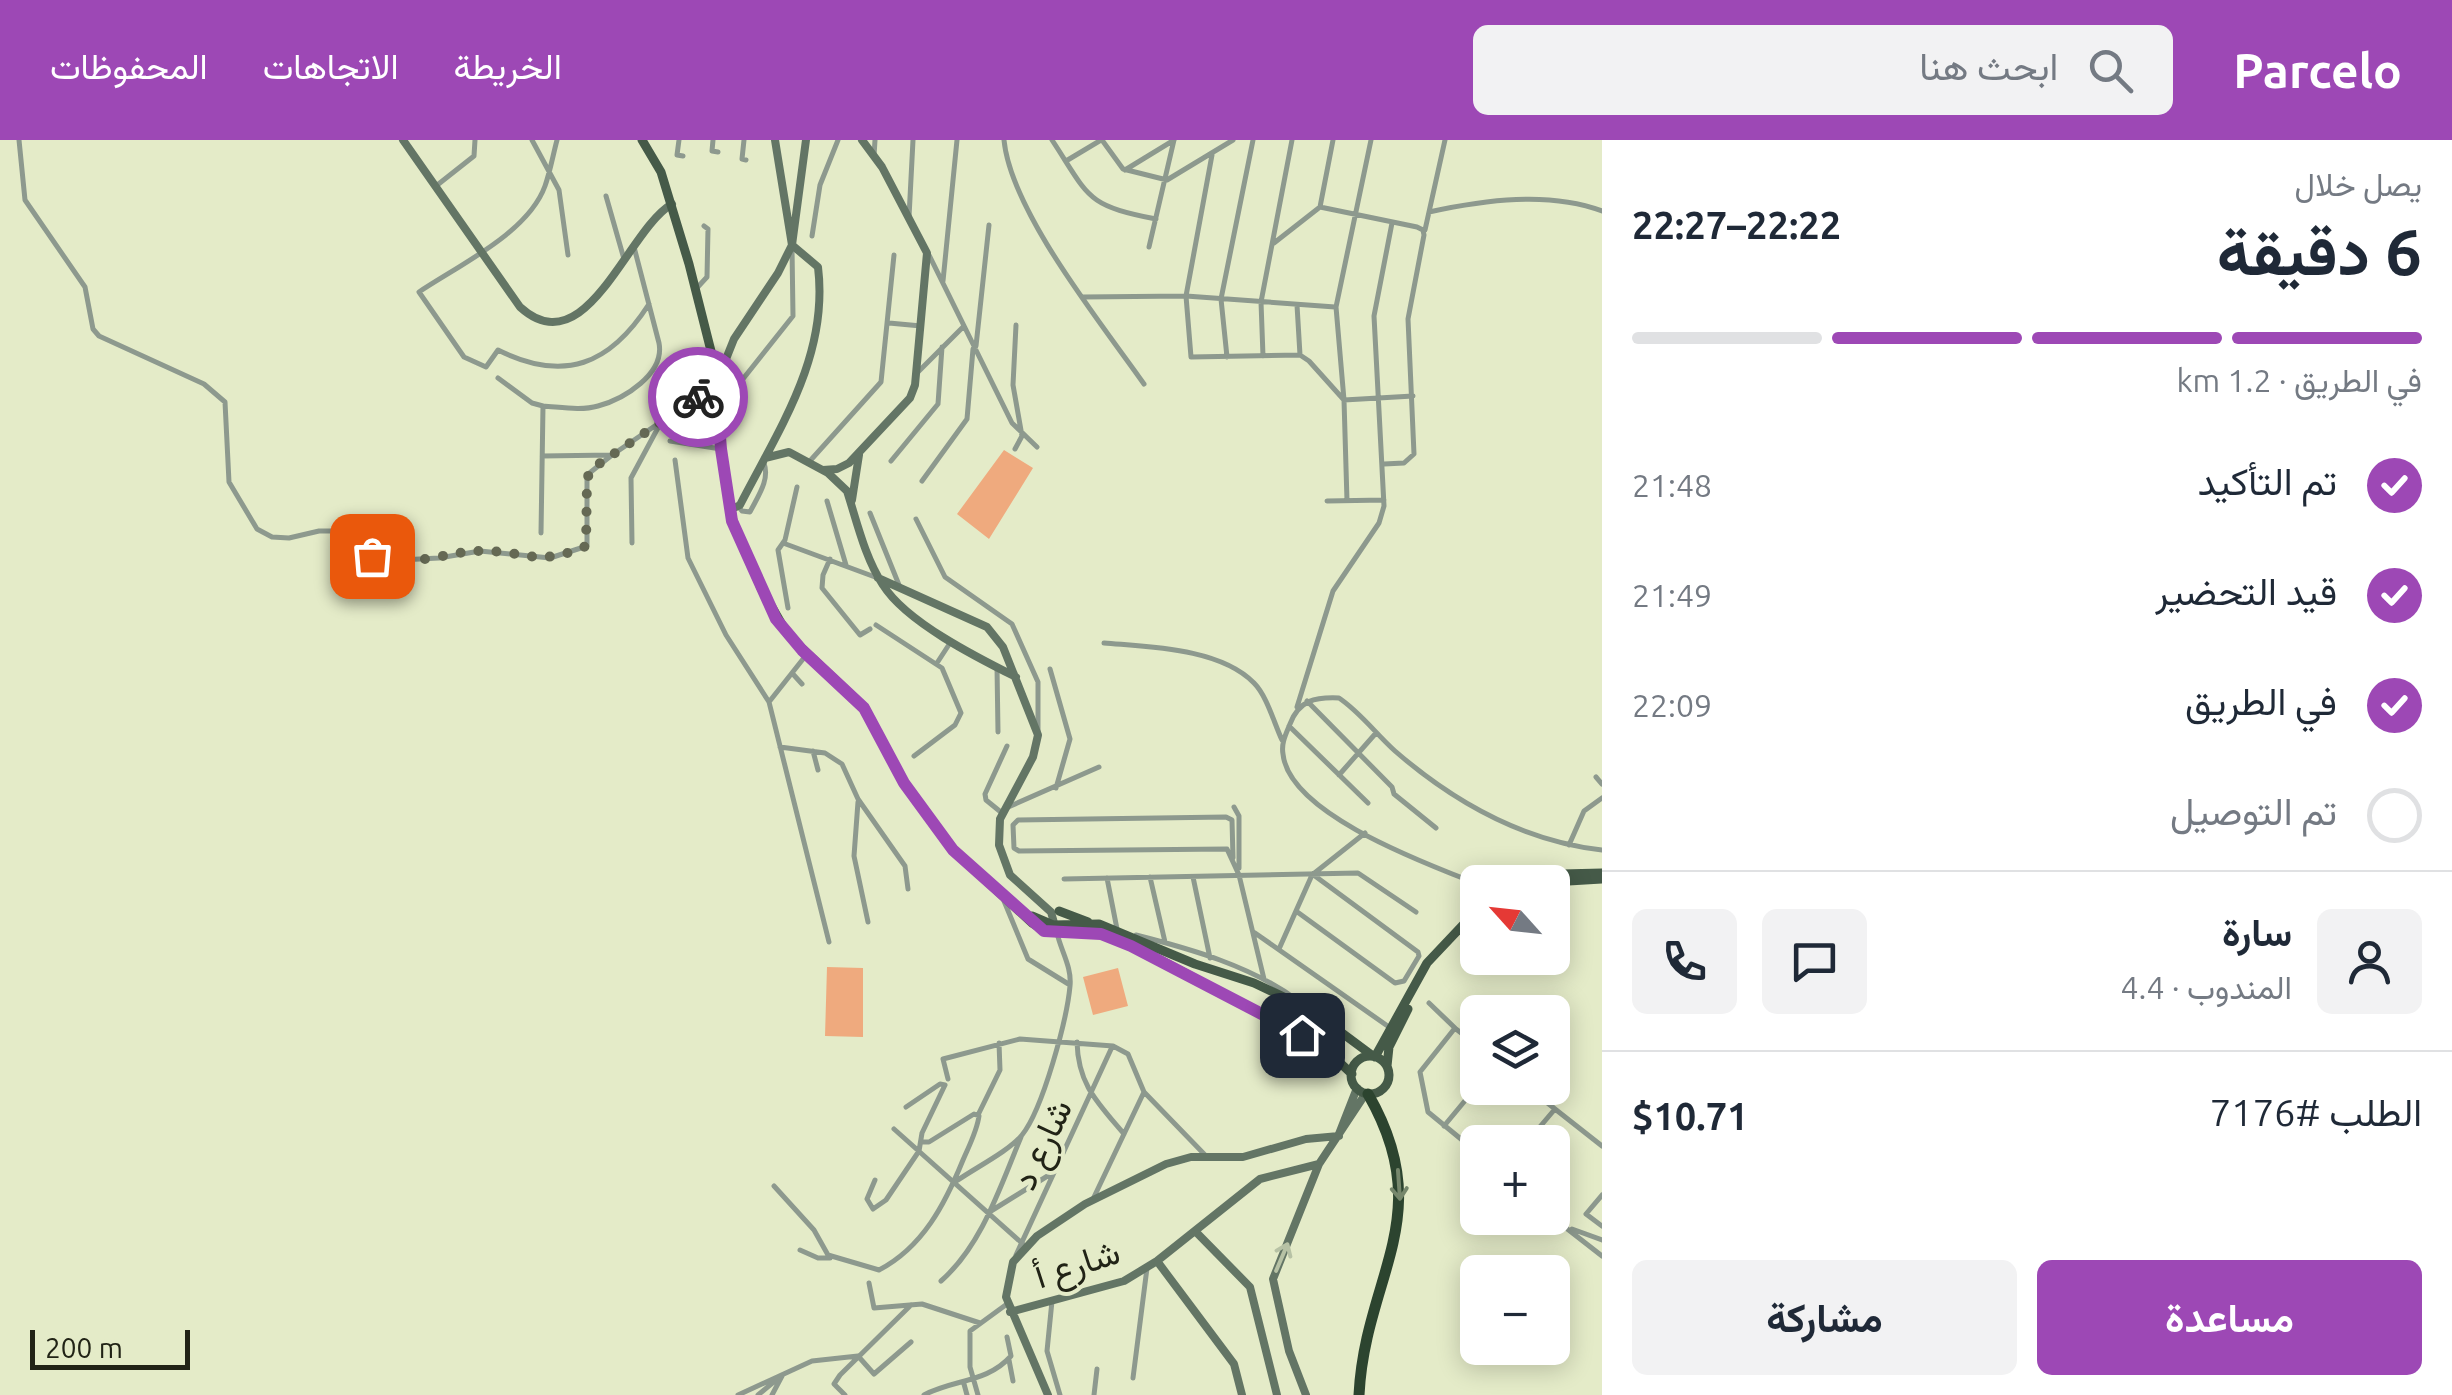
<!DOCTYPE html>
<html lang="ar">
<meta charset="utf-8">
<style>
body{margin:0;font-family:Ubuntu,Vazirmatn,sans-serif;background:#f2f2f3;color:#1f2937;direction:rtl;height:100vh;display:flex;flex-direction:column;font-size:38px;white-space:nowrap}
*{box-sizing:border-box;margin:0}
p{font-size:32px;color:#747a83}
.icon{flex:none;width:55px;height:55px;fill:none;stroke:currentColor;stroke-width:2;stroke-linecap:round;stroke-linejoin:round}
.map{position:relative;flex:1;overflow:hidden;direction:ltr}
.panel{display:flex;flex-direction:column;background:#fff;width:850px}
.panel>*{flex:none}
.needle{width:65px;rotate:297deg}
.buttons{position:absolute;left:1460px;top:725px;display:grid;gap:20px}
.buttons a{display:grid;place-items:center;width:110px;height:110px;border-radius:15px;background:#fff;box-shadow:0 5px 25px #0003;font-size:50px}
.scale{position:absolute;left:30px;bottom:25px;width:160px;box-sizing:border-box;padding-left:10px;border:5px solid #212316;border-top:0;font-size:28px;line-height:35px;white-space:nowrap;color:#212316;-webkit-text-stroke:8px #e4ebc8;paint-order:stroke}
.pin{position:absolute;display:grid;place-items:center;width:85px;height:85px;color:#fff;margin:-42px;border-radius:20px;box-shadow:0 5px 15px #0006}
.courier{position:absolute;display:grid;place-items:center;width:100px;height:100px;margin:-50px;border:8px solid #9d48b5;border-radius:50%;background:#fff;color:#222;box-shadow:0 2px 12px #0007}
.head em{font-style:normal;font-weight:700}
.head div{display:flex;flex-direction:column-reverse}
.head{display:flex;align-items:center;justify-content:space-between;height:170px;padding:0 30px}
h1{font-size:65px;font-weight:700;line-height:75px}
.bar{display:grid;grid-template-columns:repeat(4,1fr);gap:15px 10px;align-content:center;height:120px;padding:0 30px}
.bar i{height:12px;border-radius:8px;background:#e0e1e3}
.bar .active{background:#9d48b5}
.bar p{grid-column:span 4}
.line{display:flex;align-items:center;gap:25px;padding:0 30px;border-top:2px solid #e0e1e3}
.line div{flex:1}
.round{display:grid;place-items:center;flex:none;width:105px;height:105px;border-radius:15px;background:#f2f2f3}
ol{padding:0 30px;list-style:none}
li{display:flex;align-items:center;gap:30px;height:110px}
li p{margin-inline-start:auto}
li .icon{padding:10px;border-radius:50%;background:#9d48b5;color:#fff;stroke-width:4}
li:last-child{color:#747a83}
li i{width:55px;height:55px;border:5px solid #e0e1e3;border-radius:50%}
.button{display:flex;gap:20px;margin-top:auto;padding:20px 30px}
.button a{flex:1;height:115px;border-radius:15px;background:#9d48b5;color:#fff;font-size:40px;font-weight:700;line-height:115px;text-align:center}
.button a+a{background:#f2f2f3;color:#1f2937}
header{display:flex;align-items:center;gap:60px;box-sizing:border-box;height:140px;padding:0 50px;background:#9d48b5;color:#fff}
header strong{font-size:48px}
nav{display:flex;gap:55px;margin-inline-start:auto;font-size:35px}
.search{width:700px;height:90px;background:#f2f2f3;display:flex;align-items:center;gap:25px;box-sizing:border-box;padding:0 35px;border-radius:15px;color:#747a83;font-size:38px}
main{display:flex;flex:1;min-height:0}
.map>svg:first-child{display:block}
.green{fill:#efaa7e}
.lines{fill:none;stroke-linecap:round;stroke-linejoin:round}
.street{stroke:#8d998e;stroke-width:5}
.secondary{stroke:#637565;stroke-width:8}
.primary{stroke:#455a48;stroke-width:9}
.highway{stroke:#2c442f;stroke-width:11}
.oneway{stroke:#76876c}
.oneway2{stroke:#b7c2a5}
.done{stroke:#656954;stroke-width:10;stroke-dasharray:0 18}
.route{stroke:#9d48b5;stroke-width:12}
.labels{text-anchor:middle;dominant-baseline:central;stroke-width:8;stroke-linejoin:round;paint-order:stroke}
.street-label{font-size:35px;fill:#212316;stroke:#e4ebc8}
</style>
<header>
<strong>Parcelo</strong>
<div class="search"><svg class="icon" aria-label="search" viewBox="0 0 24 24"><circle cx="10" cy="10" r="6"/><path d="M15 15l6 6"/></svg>ابحث هنا</div>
<nav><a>الخريطة</a><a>الاتجاهات</a><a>المحفوظات</a></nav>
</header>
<main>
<section class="panel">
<div class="head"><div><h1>6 دقيقة</h1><p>يصل خلال</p></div><em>22:22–22:27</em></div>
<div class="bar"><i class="active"></i><i class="active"></i><i class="active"></i><i></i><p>في الطريق · 1.2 km</p></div>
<ol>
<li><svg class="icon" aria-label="check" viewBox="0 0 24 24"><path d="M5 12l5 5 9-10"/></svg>تم التأكيد<p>21:48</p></li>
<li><svg class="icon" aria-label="check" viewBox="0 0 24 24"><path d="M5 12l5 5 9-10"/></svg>قيد التحضير<p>21:49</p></li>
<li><svg class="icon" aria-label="check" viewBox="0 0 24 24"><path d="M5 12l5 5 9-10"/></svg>في الطريق<p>22:09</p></li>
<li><i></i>تم التوصيل</li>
</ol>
<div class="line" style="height:180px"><a class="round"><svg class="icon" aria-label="person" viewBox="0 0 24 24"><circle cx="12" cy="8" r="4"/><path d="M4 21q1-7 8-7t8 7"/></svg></a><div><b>سارة</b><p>المندوب · 4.4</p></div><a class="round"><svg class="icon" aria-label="chat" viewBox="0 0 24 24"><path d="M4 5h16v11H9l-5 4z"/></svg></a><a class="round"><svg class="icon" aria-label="phone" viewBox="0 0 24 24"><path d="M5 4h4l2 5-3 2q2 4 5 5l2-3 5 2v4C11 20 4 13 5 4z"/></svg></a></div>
<div class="line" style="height:130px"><div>الطلب #7176</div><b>$10.71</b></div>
<div class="button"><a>مساعدة</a><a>مشاركة</a></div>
</section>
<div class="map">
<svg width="1602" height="1255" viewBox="0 0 1602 1255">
<rect width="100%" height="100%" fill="#e4ebc8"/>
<path class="green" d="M 1004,310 L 1033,328 L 989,399 L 957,374 Z
M 827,827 L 863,828 L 863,897 L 825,896 Z
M 1118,828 L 1128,866 L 1093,875 L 1083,837 Z"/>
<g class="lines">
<path class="street" d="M 19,0 L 25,60 L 85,147 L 93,189 L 99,196 L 204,244 L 225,262 L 229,342 L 257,389 L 272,397 L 289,398 L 319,391 L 359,391 L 365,396 L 372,416 L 381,421 L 439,418 L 480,411 L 550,418 L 587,406 L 587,335 L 612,315
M 532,0 L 559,50 L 568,115
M 557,0 C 553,15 550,32 545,46 C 528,93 459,125 419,152 L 464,217 L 486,227 L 498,210 C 564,243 610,225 649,164
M 679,0 L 677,15 L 683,16
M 713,0 L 712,11 L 718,12
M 744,0 L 742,19 L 746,20
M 1004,0 C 1011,72 1102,184 1144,244
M 1052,0 C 1090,58 1085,65 1156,79
M 1102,0 L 1123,29 L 1167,40 L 1233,0
M 1212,15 L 1186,156 L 1191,217 L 1300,215
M 874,16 L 875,0
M 1066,21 L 1101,0
M 1125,30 L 1174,0
M 436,46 L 474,16 L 475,0
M 606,56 L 624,119
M 1320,67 L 1417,87 L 1423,90 L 1424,95 L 1408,179 L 1414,314 L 1404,323 L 1384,324
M 1429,72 C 1484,60 1549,51 1602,71
M 909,77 L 913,0
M 1425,90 L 1445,0
M 812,96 L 820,45 L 838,0
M 1274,103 L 1320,67 L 1333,0
M 1149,107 L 1174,0
M 929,115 L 1012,283 L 1037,307
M 943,141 L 957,0
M 695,150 L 707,137 L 708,89 L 704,86
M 1083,157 L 1186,156 L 1335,167
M 1297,165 L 1300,215 L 1309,221 L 1344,260 L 1413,256
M 889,183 L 921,186
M 976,206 L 989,85
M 1263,216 L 1261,162 L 1292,0
M 1227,217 L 1221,159 L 1253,0
M 918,232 L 963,187
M 498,238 L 532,263 L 543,266
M 732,266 L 731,254 L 793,176 L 792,108
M 670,301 L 721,309
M 1015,309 L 1022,296 L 1013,245 L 1016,185
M 542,316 L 612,315 L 699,256 L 713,251
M 675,320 L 688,418 L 726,495 L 769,562 L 829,802
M 891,321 L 938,264 L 942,207
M 809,322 L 881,242 L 894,115
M 922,341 L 967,279 L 973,209
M 827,361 L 846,425
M 1327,361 L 1384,360
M 1347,361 L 1344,260 L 1336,167 L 1371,0
M 738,366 L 742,371 L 750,372 C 758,356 770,340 764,323
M 870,373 L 899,445
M 916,379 L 945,437 L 1012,484 L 1038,542 L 1038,592
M 541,393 L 543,266 C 560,267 581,271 598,266 C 624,259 665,234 659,203 L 634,107
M 632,403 L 631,338 L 660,284
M 783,403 L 875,437
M 830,419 L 823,435 L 822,448 L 860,495 L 870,489
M 788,468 L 778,410 L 785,400 L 797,347
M 876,485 L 942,528 L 961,573 L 955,585 L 914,616
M 1104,503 C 1149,507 1220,508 1254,543 C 1267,556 1274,583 1282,600
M 937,523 L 950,503
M 997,527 L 998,592
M 1050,529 L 1070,599 L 1056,648
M 792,533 L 802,544
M 1307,561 L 1392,647 L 1394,654 L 1436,688
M 769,562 L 807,514
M 1297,567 L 1333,451 L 1379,383 L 1384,366 L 1374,176 L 1392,83
M 1289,586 L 1368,663
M 780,607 L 825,613 L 842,624 L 858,659 L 905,726 L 908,749
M 813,611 L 818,630
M 1339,635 L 1376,593
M 1596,637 L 1602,644
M 858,662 L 854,716 L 868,782
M 1234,667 L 1239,676 L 1239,728
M 1006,668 L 1099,627
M 1002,673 L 986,660 L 985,654 L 1007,606
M 1569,705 L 1584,671 L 1602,658
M 1233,718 L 1232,680 L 1226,677 L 1018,680 L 1013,685 L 1014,708 L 1019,711 L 1227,709 L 1239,735 L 1264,839
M 1150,737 L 1165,802
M 1193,737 L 1210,818
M 1107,738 L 1117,789
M 1064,739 L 1358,733 L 1416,772
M 1478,744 C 1427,724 1289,674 1283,614 C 1281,603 1286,594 1290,584 C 1299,560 1315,557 1339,558 C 1360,572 1376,594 1395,611 C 1455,663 1523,701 1602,710
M 1004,761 L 1028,819 L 1070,845
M 1296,771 L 1395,843 L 1404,841 L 1419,816 L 1418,812 L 1315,736
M 1255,793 L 1389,887
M 1136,795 C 1191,809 1251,826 1297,860
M 1279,809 L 1312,735 L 1365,693
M 1429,863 L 1455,888 L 1420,932 L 1428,972 L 1478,1013
M 1456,889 L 1478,906
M 1077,902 C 1078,945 1098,963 1124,994
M 948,939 L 943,919 L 1020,899 L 1113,906 L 1128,914 L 1144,952 L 1206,1016
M 1555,969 L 1602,1006
M 978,975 L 1000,930 L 999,903
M 1444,986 L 1478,945
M 894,989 L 1023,1104
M 1527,1002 L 1555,969 L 1529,948
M 875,1040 L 867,1059 L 873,1069 L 886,1060 L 919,1011 L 922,993 L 945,945 L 940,944 L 906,967
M 958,1040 C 975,1028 1009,1011 1022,995 C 1043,969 1067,879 1070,846 C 1072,827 1061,811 1057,793
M 774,1046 L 814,1090 L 828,1115 L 879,1130 C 923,1107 945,1064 963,1020 C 969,1006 977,991 979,976 L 974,974 L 929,1002 L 921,1002
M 1602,1055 L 1586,1074 L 1602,1086
M 1094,1057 L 1144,952
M 991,1071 L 1054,1032
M 1552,1077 L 1602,1116
M 1572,1089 L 1602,1100
M 800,1110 L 818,1118 L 830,1118
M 1016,1115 L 1112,907
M 941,1141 C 982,1105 1000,1047 1021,997
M 869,1143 L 874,1168 L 922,1164 L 980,1183
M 1052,1161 L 1047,1211 L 1060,1255
M 1009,1220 L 1013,1241
M 1133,1238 L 1147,1128
M 964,1244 L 967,1255
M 738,1255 L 812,1221 L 858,1216 L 874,1234 L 911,1202
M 758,1255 L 776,1240
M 772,1255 L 782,1236
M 845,1255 L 834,1244 L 840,1235 L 911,1165
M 924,1255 C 954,1239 987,1243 1011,1216 L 1007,1197
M 978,1255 L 970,1227 L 970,1191 L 1007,1164
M 1094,1255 L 1097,1229"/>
<path class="secondary" d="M 403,0 L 520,167 C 586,227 627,90 672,64
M 716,244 L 734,199 L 778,133 L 792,105 L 806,0
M 765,318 L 789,312 L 828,333 L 847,351 C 857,382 865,418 883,445 C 906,482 978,518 1016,537
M 823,330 L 837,329 L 849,323 L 910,258 L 915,245 L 927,113 L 882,27 L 862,0
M 852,360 L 859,315
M 730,370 L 740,365 C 779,289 829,216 818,127 L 792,105 L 775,0
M 878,438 L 987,487 L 1003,507 L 1038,595 L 1033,617 L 1000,679 L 999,705 L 1010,735 L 1051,772 L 1056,790
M 1339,994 L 1357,948
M 1195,1091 L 1250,1147 L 1277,1255
M 1157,1121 L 1234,1224 L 1242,1255
M 1010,1172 L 1124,1141 L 1157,1121 L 1260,1039 L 1319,1024 L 1366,953
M 1048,1255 L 1006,1157 L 1013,1122 L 1037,1096 L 1085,1064 L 1166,1024 L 1191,1017 L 1243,1017 L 1306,999 L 1339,996
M 1306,1255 L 1289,1211 L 1273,1139 L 1319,1024"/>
<path class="primary" d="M 642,0 L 661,32 L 689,124 L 711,211 L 721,309 L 733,381 L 761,448 L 788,495 L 864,567 L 904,643 L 953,710 L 1032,783 C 1055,799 1080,787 1105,796 C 1147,810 1184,833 1222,853 C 1267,877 1315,897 1352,934
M 1528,742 L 1562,734 L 1602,733
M 1552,742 L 1602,739
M 1059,771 L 1088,782
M 1032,776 L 1053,785 L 1099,784 L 1195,824 L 1254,843 L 1311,870 L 1373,916
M 1462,791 L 1478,777
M1351 935a19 19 0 1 1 38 0a19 19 0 1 1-38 0Z
M 1375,917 L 1427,823 L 1478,769
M 1387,926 L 1389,907 L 1408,869"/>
<path class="highway" d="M 1359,1255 C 1365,1135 1439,1077 1368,954"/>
</g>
<defs><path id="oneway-shaft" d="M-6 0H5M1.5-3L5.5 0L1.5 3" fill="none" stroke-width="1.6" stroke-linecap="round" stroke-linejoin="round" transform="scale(2.5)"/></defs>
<use class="oneway" href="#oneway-shaft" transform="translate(1399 1045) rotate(86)"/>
<use class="oneway2" href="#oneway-shaft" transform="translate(1282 1117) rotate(-67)"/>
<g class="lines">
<path class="done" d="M 372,416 C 397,431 451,411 479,411 C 525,410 537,428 586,406 L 587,340 L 590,330 L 698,257"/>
<path class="route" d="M 698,257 L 716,250 L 721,309 L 732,381 L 776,479 L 802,510 L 864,568 L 904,643 L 953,710 L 1044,791 L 1101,794 L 1131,806 L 1302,895"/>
</g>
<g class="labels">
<g class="street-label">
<text transform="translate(1041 1004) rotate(-65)">شارع د</text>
<text transform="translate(1077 1123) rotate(-18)">شارع أ</text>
</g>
</g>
</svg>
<div class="buttons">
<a><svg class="needle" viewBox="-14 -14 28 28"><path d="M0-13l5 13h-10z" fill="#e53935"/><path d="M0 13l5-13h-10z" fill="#747a83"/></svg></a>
<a><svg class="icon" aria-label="layers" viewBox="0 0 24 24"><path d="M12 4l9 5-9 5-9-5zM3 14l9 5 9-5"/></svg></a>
<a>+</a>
<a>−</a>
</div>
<div class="scale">200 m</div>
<div class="pin" style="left:372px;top:416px;background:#ea580c"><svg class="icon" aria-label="bag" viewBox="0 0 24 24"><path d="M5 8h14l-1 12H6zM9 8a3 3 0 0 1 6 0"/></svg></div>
<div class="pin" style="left:1302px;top:895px;background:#1f2937"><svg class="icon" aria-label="home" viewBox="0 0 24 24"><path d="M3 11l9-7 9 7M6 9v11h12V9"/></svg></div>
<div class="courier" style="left:698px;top:257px"><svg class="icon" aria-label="bike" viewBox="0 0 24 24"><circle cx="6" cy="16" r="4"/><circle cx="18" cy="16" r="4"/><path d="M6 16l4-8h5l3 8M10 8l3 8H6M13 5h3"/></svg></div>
</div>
</main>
